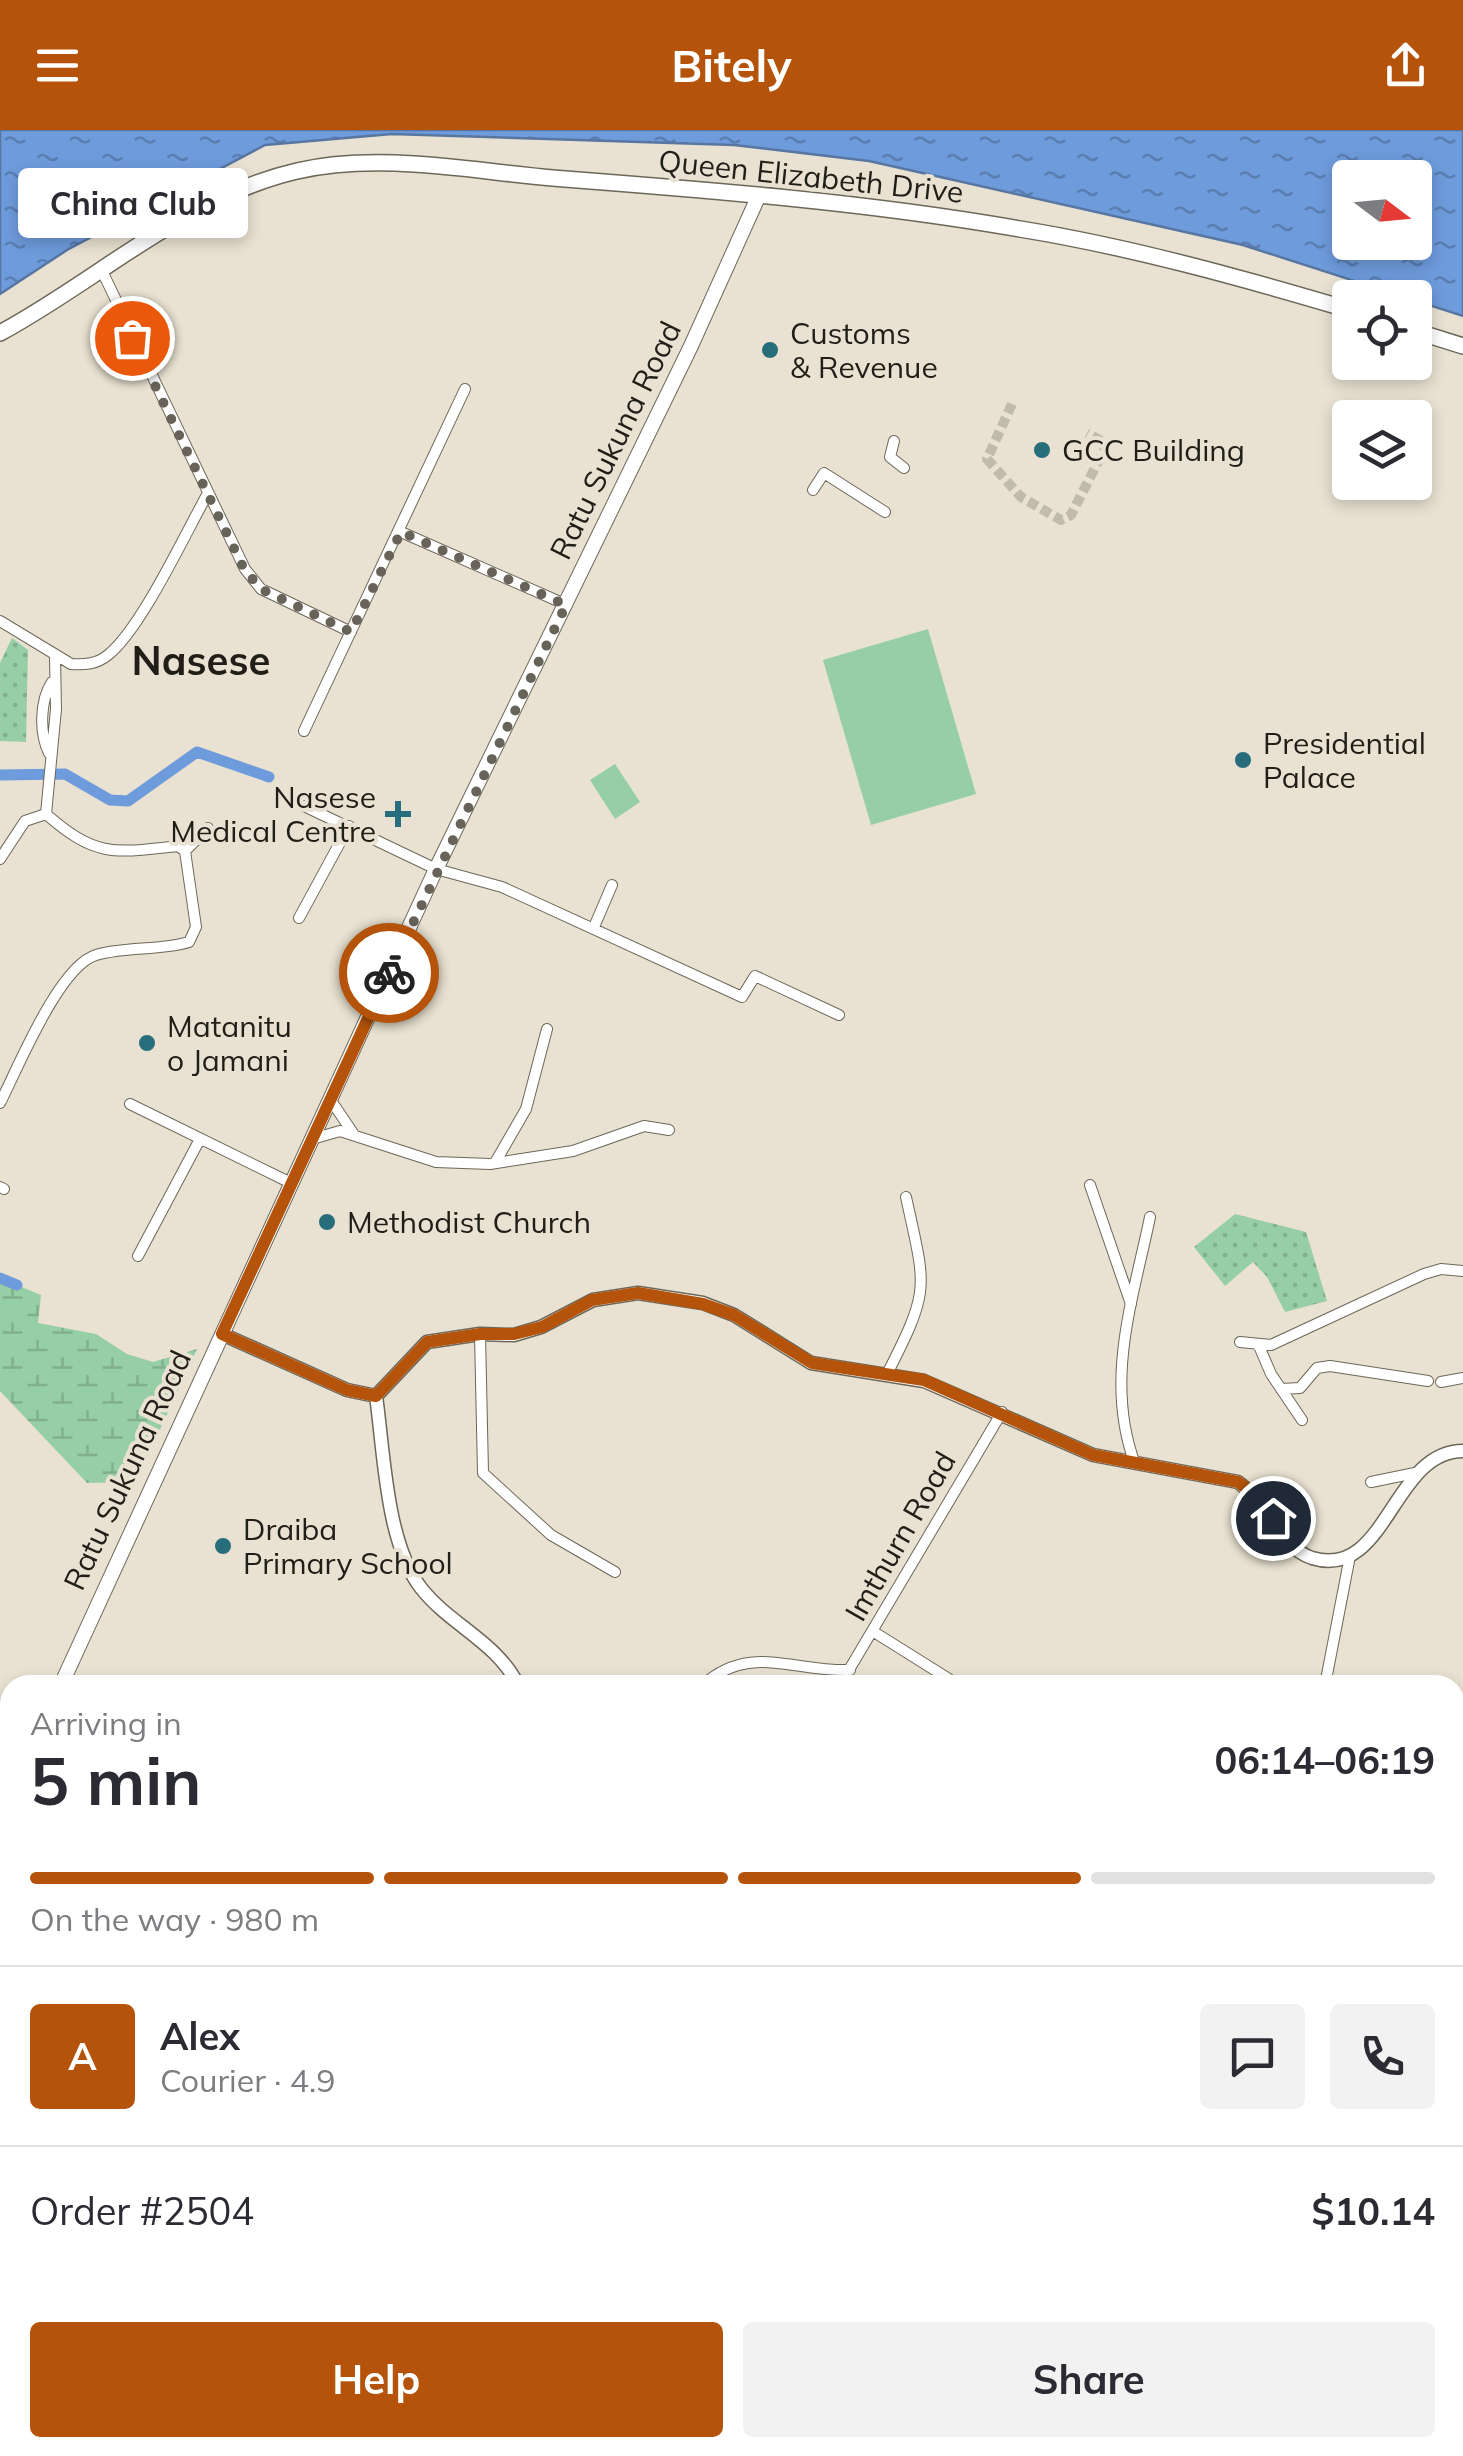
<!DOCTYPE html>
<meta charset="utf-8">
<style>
body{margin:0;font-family:Mulish,sans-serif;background:#f2f2f3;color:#2b2b33;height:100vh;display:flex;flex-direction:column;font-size:38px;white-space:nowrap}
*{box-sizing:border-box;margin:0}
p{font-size:32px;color:#7c7c81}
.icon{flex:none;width:55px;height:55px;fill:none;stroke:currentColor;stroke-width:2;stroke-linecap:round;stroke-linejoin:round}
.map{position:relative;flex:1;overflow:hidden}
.details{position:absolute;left:0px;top:1545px;width:1465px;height:782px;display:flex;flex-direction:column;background:#fff;border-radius:30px 30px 0 0;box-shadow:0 5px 15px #0003}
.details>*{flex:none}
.needle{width:65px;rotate:106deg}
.tools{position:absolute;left:1332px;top:30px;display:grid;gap:20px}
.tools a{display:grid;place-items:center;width:100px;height:100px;border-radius:10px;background:#fff;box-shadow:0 5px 15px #0003;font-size:50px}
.pin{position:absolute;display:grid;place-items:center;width:85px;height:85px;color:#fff;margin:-42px;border:5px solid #fff;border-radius:50%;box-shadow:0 2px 10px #0007}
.courier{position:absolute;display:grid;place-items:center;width:100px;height:100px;margin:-50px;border:8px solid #b45309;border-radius:50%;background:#fff;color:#222;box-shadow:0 2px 12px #0007}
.bubble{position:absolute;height:70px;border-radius:10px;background:#fff;box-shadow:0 5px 15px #0003;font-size:32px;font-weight:700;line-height:70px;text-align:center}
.headline em{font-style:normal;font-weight:700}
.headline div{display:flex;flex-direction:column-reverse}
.headline{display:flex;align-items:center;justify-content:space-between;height:170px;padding:0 30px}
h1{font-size:65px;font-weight:700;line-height:75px}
.bar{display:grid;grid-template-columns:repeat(4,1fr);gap:15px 10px;align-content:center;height:120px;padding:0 30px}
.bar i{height:12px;border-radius:8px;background:#e1e1e2}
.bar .active{background:#b45309}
.bar p{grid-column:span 4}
.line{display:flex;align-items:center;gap:25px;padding:0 30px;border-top:2px solid #e1e1e2}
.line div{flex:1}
.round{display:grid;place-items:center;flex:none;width:105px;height:105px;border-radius:10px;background:#f2f2f3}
.cta{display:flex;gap:20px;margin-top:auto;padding:20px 30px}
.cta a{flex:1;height:115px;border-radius:10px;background:#b45309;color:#fff;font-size:40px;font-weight:700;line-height:115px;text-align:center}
.cta a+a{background:#f2f2f3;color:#2b2b33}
header{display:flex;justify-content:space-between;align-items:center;height:130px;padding:0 30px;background:#b45309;color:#fff;font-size:45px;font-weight:700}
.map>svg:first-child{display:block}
.wetland{fill:url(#wetland-marsh)}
.park{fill:url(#park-dots)}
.pitch{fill:#96cea6}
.water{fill:url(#water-ripples);stroke:#5776a1;stroke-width:2.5;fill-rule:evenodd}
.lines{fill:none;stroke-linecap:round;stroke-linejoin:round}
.canal{stroke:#6e9bdc;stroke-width:11}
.minor-tunnel{stroke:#c1bbad;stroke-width:10;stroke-dasharray:10 5;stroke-linecap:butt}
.minor-casing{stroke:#6d6759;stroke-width:12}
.tertiary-casing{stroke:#6d6759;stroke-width:15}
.secondary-casing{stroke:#6d6759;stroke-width:16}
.primary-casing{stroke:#6d6759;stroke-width:18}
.minor{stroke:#fff;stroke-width:10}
.tertiary{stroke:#fff;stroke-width:12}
.secondary{stroke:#fff;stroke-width:14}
.primary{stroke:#fff;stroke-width:15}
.done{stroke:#676359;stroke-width:10;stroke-dasharray:0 18}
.route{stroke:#b45309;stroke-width:12}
.poi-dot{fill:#276d7c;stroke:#e9e2d2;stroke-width:4}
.labels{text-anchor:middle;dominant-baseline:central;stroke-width:8;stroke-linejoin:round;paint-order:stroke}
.street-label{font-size:30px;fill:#211e18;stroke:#e9e2d2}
.poi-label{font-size:30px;fill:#211e18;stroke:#e9e2d2;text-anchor:start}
.district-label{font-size:40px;font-weight:bold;fill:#211e18;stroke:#e9e2d2}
</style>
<header><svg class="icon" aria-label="menu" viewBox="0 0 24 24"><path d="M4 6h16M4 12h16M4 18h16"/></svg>Bitely<svg class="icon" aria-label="share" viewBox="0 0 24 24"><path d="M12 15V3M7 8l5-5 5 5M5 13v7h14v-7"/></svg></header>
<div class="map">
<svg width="1463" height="2326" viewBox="0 0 1463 2326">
<defs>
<pattern id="wetland-marsh" width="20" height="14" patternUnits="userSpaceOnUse" patternTransform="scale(2.5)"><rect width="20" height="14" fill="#96cea6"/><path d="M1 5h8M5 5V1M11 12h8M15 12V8" fill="none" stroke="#81b08e"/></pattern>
<pattern id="park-dots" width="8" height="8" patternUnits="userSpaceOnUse" patternTransform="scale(2.5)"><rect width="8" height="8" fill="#96cea6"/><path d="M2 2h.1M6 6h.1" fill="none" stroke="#81b08e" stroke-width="1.8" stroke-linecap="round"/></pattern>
<pattern id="water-ripples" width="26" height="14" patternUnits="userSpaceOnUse" patternTransform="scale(2.5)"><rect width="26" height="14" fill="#6e9bdc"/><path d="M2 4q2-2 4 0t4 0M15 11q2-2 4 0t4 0" fill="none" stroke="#5a7eb1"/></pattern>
</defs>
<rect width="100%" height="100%" fill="#e9e2d2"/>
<path class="wetland" d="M 0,1148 L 41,1165 L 38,1193 L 96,1204 L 127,1224 L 153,1232 L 197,1219 L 136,1352 L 87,1353 L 0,1261 Z"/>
<path class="park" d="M 12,508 L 28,520 L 26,612 L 0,611 L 0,533 Z
M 1235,1084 L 1306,1102 L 1327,1171 L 1285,1182 L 1267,1147 L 1253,1132 L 1225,1156 L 1194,1117 Z"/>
<path class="pitch" d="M 928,499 L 976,664 L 871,695 L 823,530 Z
M 615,634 L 640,672 L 615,689 L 590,650 Z"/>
<path class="water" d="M 0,0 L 1463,0 L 1463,186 L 1243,115 L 869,31 L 734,15 L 392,4 L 265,15 L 67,120 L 0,164 ZM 1350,48 L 1415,48 L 1415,112 L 1350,112 Z"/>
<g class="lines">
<path class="canal" d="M 0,645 L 65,644 L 110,670 L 128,671 L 197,622 L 269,647
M 0,1148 L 17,1155"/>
<path class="minor-tunnel" d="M 1012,274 L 987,329 L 1021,367 L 1061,390 L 1071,385 L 1107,314 L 1087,303"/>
<defs>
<path id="minor" d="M 103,143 L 245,439 L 261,459 L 351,502
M 894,311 L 890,327 L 904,338
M 813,360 L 824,343 L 885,382
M 401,402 L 567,475
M 0,491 L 71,534 C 85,535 97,534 108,525 C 141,499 185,404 207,365
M 304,601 L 465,259
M 49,623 C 39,603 40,570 52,552
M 304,676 L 436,739 L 502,757 L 742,867 L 755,846 L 839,885
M 185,721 L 208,698
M 0,729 L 25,691 L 46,684
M 299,788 L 349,696
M 594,797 L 612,755
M 330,969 L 353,1003
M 0,973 C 18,938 59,836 96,825 C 126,816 159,821 189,812 L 196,797 L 185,721 L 178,716 C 115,723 96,728 46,684 L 56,579 L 55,528
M 130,974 L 291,1053
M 312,1009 L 340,1001 L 436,1032 L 490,1034 L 573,1021 L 644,996 L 669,1000
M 496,1031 L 526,979 L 547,899
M 1090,1055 L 1131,1174
M 0,1057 L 4,1059
M 138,1126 L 200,1009
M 480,1204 L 483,1343 L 551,1405 L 615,1442
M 1240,1212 L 1271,1215 L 1424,1144 L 1441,1139 L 1463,1141
M 1259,1216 L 1271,1244 L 1302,1290
M 887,1244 C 931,1158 926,1159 906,1067
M 1441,1252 L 1463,1248
M 1281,1259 L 1300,1258 L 1317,1238 L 1330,1236 L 1428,1251
M 1135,1334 C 1104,1250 1133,1170 1150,1087
M 1371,1352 L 1415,1343
M 874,1502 L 949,1549 L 950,1555
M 703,1555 C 750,1513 793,1542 850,1540
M 840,1555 L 1002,1282
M 1325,1555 L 1350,1426
M 1455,2007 L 1463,2007
M 0,2049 L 10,2054
M 92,2318 L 109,2326
M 1080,2318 L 1087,2326
M 22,2326 L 38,2318
M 621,2326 L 621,2318
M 1192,2326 L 1200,2318"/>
<path id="tertiary" d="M 222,1204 L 347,1260 L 376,1266 L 427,1212 L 480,1204 L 514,1205 L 541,1197 L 593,1170 L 638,1163 L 703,1173 L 734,1185 L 811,1233 L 924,1251 L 1093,1325 L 1238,1352 C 1266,1372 1279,1417 1312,1428 C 1387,1451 1392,1321 1463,1321
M 376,1266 C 384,1322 386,1413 421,1458 C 450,1495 497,1512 518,1555"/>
<path id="secondary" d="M 61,1555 L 436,739 L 691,216 L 759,65
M 0,1839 L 10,1835
M 0,1860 L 10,1856
M 1455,2063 L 1463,2038
M 1455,2281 L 1463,2297
M 402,2318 L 403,2326"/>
<path id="primary" d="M 1415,201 L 1463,216
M 0,203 C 100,149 185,67 297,41 C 379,22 471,41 553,48 C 709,60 866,72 1020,99 C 1131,117 1242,148 1350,180"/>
</defs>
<use href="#minor" class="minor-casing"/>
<use href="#tertiary" class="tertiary-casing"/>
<use href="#secondary" class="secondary-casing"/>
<use href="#primary" class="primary-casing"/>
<use href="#minor" class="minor"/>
<use href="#tertiary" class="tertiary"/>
<use href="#secondary" class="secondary"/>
<use href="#primary" class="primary"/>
</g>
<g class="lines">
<path class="done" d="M 132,208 L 244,439 L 261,459 L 351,502 L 401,402 L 566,475 L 389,843"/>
<path class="route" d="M 389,843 L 222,1204 L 347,1260 L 376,1266 L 427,1212 L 480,1204 L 514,1204 L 542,1197 L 592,1170 L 638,1163 L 703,1174 L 734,1185 L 812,1233 L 924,1250 L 1093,1325 L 1238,1352 L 1255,1364 L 1273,1388"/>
</g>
<g class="poi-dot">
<circle cx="770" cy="220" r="10"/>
<circle cx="1042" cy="320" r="10"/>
<circle cx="1243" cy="630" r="10"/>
<path d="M393 669h10v10h10v10h-10v10h-10v-10h-10v-10h10z"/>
<circle cx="147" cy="913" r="10"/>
<circle cx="327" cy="1092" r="10"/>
<circle cx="223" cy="1416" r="10"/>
</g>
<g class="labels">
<g class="street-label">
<text transform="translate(811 46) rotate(6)">Queen Elizabeth Drive</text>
<text transform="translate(615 310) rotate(-64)">Ratu Sukuna Road</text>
<text transform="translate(127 1340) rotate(-65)">Ratu Sukuna Road</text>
<text transform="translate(900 1406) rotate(-60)">Imthurn Road</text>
</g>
<g class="poi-label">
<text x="790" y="203">Customs<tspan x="790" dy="34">&amp; Revenue</tspan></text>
<text x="1062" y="320">GCC Building</text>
<text x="1263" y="613">Presidential<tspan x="1263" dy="34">Palace</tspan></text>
<text x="376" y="667" text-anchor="end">Nasese<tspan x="376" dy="34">Medical Centre</tspan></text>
<text x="167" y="896">Matanitu<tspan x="167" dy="34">o Jamani</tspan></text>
<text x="347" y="1092">Methodist Church</text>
<text x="243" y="1399">Draiba<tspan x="243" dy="34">Primary School</tspan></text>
</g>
<g class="district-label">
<text x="201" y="530">Nasese</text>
</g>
</g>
</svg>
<div class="tools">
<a><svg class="needle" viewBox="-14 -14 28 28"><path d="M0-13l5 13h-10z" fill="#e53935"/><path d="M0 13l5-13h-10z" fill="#7c7c81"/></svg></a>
<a><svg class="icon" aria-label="locate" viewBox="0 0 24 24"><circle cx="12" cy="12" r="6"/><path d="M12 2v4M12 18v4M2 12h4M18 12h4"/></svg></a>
<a><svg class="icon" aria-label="layers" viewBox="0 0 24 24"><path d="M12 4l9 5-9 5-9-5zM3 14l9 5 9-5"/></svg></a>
</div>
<div class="pin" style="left:132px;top:208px;background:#ea580c"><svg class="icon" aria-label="bag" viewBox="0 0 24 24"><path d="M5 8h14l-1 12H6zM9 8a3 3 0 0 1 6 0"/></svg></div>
<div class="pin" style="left:1273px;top:1388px;background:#1f2937"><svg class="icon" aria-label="home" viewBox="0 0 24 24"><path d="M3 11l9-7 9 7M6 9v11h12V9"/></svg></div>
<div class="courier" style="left:389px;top:843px"><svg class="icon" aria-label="bike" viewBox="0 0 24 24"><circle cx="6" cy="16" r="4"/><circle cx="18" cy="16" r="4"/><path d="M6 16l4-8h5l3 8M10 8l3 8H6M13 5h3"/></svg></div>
<div class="bubble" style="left:18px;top:38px;width:230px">China Club</div>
<section class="details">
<div class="headline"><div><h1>5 min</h1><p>Arriving in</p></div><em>06:14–06:19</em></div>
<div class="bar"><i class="active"></i><i class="active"></i><i class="active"></i><i></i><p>On the way · 980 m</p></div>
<div class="line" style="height:180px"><b class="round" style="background:#b45309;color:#fff">A</b><div><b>Alex</b><p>Courier · 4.9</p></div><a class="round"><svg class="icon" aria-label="chat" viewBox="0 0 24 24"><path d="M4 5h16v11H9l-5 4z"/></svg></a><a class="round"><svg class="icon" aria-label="phone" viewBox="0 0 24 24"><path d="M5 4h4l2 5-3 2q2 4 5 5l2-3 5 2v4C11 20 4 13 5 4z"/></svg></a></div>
<div class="line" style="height:130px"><div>Order #2504</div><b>$10.14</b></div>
<div class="cta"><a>Help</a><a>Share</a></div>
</section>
</div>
